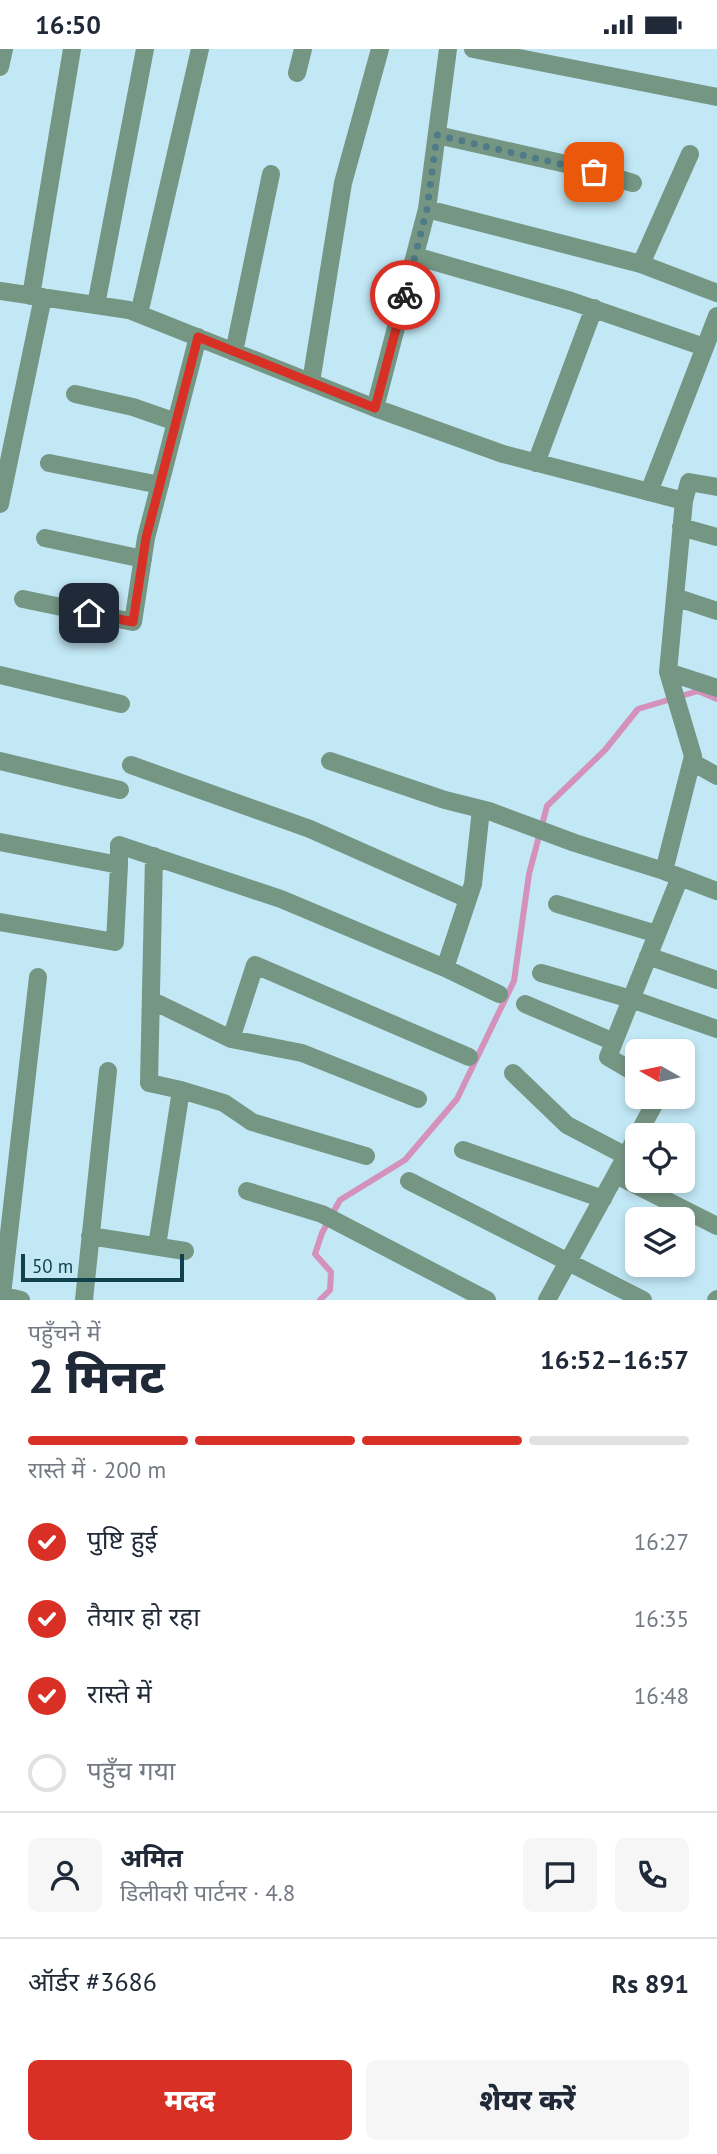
<!DOCTYPE html>
<html lang="hi">
<meta charset="utf-8">
<style>
body{margin:0;font-family:"PT Sans","Noto Sans Devanagari",sans-serif;background:#f6f6f7;color:#1f2937;height:100vh;display:flex;flex-direction:column;font-size:26px;white-space:nowrap}
*{box-sizing:border-box;margin:0}
p{font-size:23px;color:#747a83}
.icon{flex:none;width:38px;height:38px;fill:none;stroke:currentColor;stroke-width:2;stroke-linecap:round;stroke-linejoin:round}
.map{position:relative;height:1251px;overflow:hidden}
.details{display:flex;flex-direction:column;background:#fff;flex:1}
.details>*{flex:none}
.needle{width:46px;rotate:279deg}
.buttons{position:absolute;left:625px;top:990px;display:grid;gap:14px}
.buttons a{display:grid;place-items:center;width:70px;height:70px;border-radius:10px;background:#fff;box-shadow:0 4px 10px #0003;font-size:35px}
.scale{position:absolute;left:21px;bottom:18px;width:163px;box-sizing:border-box;padding-left:7px;border:4px solid #11404e;border-top:0;font-size:19px;line-height:24px;white-space:nowrap;color:#11404e;-webkit-text-stroke:5px #c2e8f5;paint-order:stroke}
.pin{position:absolute;display:grid;place-items:center;width:60px;height:60px;color:#fff;margin:-30px;border-radius:14px;box-shadow:0 4px 10px #0006}
.courier{position:absolute;display:grid;place-items:center;width:70px;height:70px;margin:-35px;border:5px solid #d93025;border-radius:50%;background:#fff;color:#222;box-shadow:0 2px 9px #0007}
.overview em{font-style:normal;font-weight:800}
.overview div{display:flex;flex-direction:column-reverse}
.overview{display:flex;align-items:center;justify-content:space-between;height:119px;padding:0 28px}
h1{font-size:46px;font-weight:800;line-height:52px}
.bar{display:grid;grid-template-columns:repeat(4,1fr);gap:10px 7px;align-content:center;height:84px;padding:0 28px}
.bar i{height:9px;border-radius:5px;background:#e0e1e3}
.bar .active{background:#d93025}
.bar p{grid-column:span 4}
.line{display:flex;align-items:center;gap:18px;padding:0 28px;border-top:2px solid #e0e1e3}
.line div{flex:1}
.round{display:grid;place-items:center;flex:none;width:74px;height:74px;border-radius:10px;background:#f6f6f7}
ol{padding:0 28px;list-style:none}
li{display:flex;align-items:center;gap:21px;height:77px}
li p{margin-inline-start:auto}
li .icon{padding:7px;border-radius:50%;background:#d93025;color:#fff;stroke-width:4}
li:last-child{color:#747a83}
li i{width:38px;height:38px;border:4px solid #e0e1e3;border-radius:50%}
.primary-button{display:flex;gap:14px;margin-top:auto;padding:14px 28px}
.primary-button a{flex:1;height:80px;border-radius:10px;background:#d93025;color:#fff;font-size:28px;font-weight:800;line-height:80px;text-align:center}
.primary-button a+a{background:#f6f6f7;color:#1f2937}
.status{display:flex;justify-content:space-between;align-items:center;height:49px;padding:0 35px;background:#fff;direction:ltr}
.status svg{height:19px;fill:currentColor}
.map>svg:first-child{display:block}
.lines{fill:none;stroke-linecap:round;stroke-linejoin:round}
.stream{stroke:#d391bc;stroke-width:6}
.minor{stroke:#769684;stroke-width:18}
.done{stroke:#4f7b88;stroke-width:7;stroke-dasharray:0 12.6}
.route{stroke:#d93025;stroke-width:9}
</style>
<div class="status"><b>16:50</b><svg viewBox="0 0 49 12"><path d="M0 12V9h3v3zM5 12V6h3v6zM10 12V3h3v9zM15 12V0h3v12zM26 1h20v11H26zM47 4h2v5h-2z"/></svg></div>
<div class="map">
<svg width="717" height="1251" viewBox="0 0 717 1251">
<rect width="100%" height="100%" fill="#c2e8f5"/>
<g class="lines">
<path class="stream" d="M 320,1251 L 330,1241 L 331,1223 L 315,1205 L 322,1184 L 340,1151 L 405,1111 L 457,1050 L 514,932 L 529,825 L 547,757 L 605,701 L 638,660 L 698,642 L 717,650"/>
<path class="minor" d="M 473,0 L 717,48
M 0,18 L 4,0
M 297,24 L 303,0
M 437,86 L 575,117 L 633,134
M 427,160 L 641,215 L 717,244
M 415,207 L 571,252 L 704,298
M 641,215 L 690,105
M 0,242 L 129,261 L 375,359 L 503,405 L 684,452
M 31,247 L 72,0
M 96,256 L 145,0
M 139,265 L 200,0
M 234,303 L 271,125
M 311,333 L 343,134 L 380,0
M 75,345 L 133,358 L 176,373
M 375,359 L 427,160 L 448,0
M 49,414 L 160,436
M 536,414 L 594,259
M 649,443 L 717,267
M 0,455 L 43,248
M 681,478 L 717,488
M 45,489 L 143,510
M 675,548 L 717,562
M 23,550 L 133,573 L 146,489 L 198,288
M 668,623 L 717,639
M 0,626 L 121,655
M 0,712 L 120,741
M 330,712 L 445,751 L 489,762 L 575,794 L 664,822 L 717,842
M 692,713 L 717,727
M 131,716 L 310,780 L 468,850
M 0,793 L 119,816 L 115,893 L 0,873
M 154,807 L 149,1034 L 181,1041 L 224,1054 L 252,1073 L 366,1107
M 119,816 L 119,796 L 281,850 L 445,919 L 499,945
M 664,822 L 693,707 L 668,623 L 684,452 L 689,433 L 717,438
M 557,855 L 657,885
M 648,907 L 717,931
M 445,919 L 473,835 L 481,760
M 541,924 L 631,950 L 717,980
M 151,951 L 231,990 L 302,1004 L 418,1050
M 525,955 L 614,993
M 231,990 L 255,916 L 469,1008
M 513,1024 L 567,1076 L 626,1107
M 637,1025 L 608,1008 L 680,828
M 637,1087 L 658,1048
M 463,1101 L 603,1150
M 616,1126 L 717,1177
M 409,1132 L 643,1251
M 247,1142 L 322,1165 L 487,1251
M 90,1187 L 185,1202
M 157,1197 L 181,1041
M 0,1246 L 21,1251
M 2,1246 L 38,928
M 84,1251 L 108,1022
M 547,1251 L 637,1087
M 716,1251 L 717,1250"/>
</g>
<g class="lines">
<path class="done" d="M 405,246 L 427,160 L 437,86 L 594,123"/>
<path class="route" d="M 89,564 L 133,573 L 146,489 L 198,288 L 375,359 L 405,246"/>
</g>
</svg>
<div class="buttons">
<a><svg class="needle" viewBox="-14 -14 28 28"><path d="M0-13l5 13h-10z" fill="#e53935"/><path d="M0 13l5-13h-10z" fill="#747a83"/></svg></a>
<a><svg class="icon" aria-label="locate" viewBox="0 0 24 24"><circle cx="12" cy="12" r="6"/><path d="M12 2v4M12 18v4M2 12h4M18 12h4"/></svg></a>
<a><svg class="icon" aria-label="layers" viewBox="0 0 24 24"><path d="M12 4l9 5-9 5-9-5zM3 14l9 5 9-5"/></svg></a>
</div>
<div class="scale">50 m</div>
<div class="pin" style="left:594px;top:123px;background:#ea580c"><svg class="icon" aria-label="bag" viewBox="0 0 24 24"><path d="M5 8h14l-1 12H6zM9 8a3 3 0 0 1 6 0"/></svg></div>
<div class="pin" style="left:89px;top:564px;background:#1f2937"><svg class="icon" aria-label="home" viewBox="0 0 24 24"><path d="M3 11l9-7 9 7M6 9v11h12V9"/></svg></div>
<div class="courier" style="left:405px;top:246px"><svg class="icon" aria-label="bike" viewBox="0 0 24 24"><circle cx="6" cy="16" r="4"/><circle cx="18" cy="16" r="4"/><path d="M6 16l4-8h5l3 8M10 8l3 8H6M13 5h3"/></svg></div>
</div>
<section class="details">
<div class="overview"><div><h1>2 मिनट</h1><p>पहुँचने में</p></div><em>16:52–16:57</em></div>
<div class="bar"><i class="active"></i><i class="active"></i><i class="active"></i><i></i><p>रास्ते में · 200 m</p></div>
<ol>
<li><svg class="icon" aria-label="check" viewBox="0 0 24 24"><path d="M5 12l5 5 9-10"/></svg>पुष्टि हुई<p>16:27</p></li>
<li><svg class="icon" aria-label="check" viewBox="0 0 24 24"><path d="M5 12l5 5 9-10"/></svg>तैयार हो रहा<p>16:35</p></li>
<li><svg class="icon" aria-label="check" viewBox="0 0 24 24"><path d="M5 12l5 5 9-10"/></svg>रास्ते में<p>16:48</p></li>
<li><i></i>पहुँच गया</li>
</ol>
<div class="line" style="height:126px"><a class="round"><svg class="icon" aria-label="person" viewBox="0 0 24 24"><circle cx="12" cy="8" r="4"/><path d="M4 21q1-7 8-7t8 7"/></svg></a><div><b>अमित</b><p>डिलीवरी पार्टनर · 4.8</p></div><a class="round"><svg class="icon" aria-label="chat" viewBox="0 0 24 24"><path d="M4 5h16v11H9l-5 4z"/></svg></a><a class="round"><svg class="icon" aria-label="phone" viewBox="0 0 24 24"><path d="M5 4h4l2 5-3 2q2 4 5 5l2-3 5 2v4C11 20 4 13 5 4z"/></svg></a></div>
<div class="line" style="height:91px"><div>ऑर्डर #3686</div><b>Rs 891</b></div>
<div class="primary-button"><a>मदद</a><a>शेयर करें</a></div>
</section>
